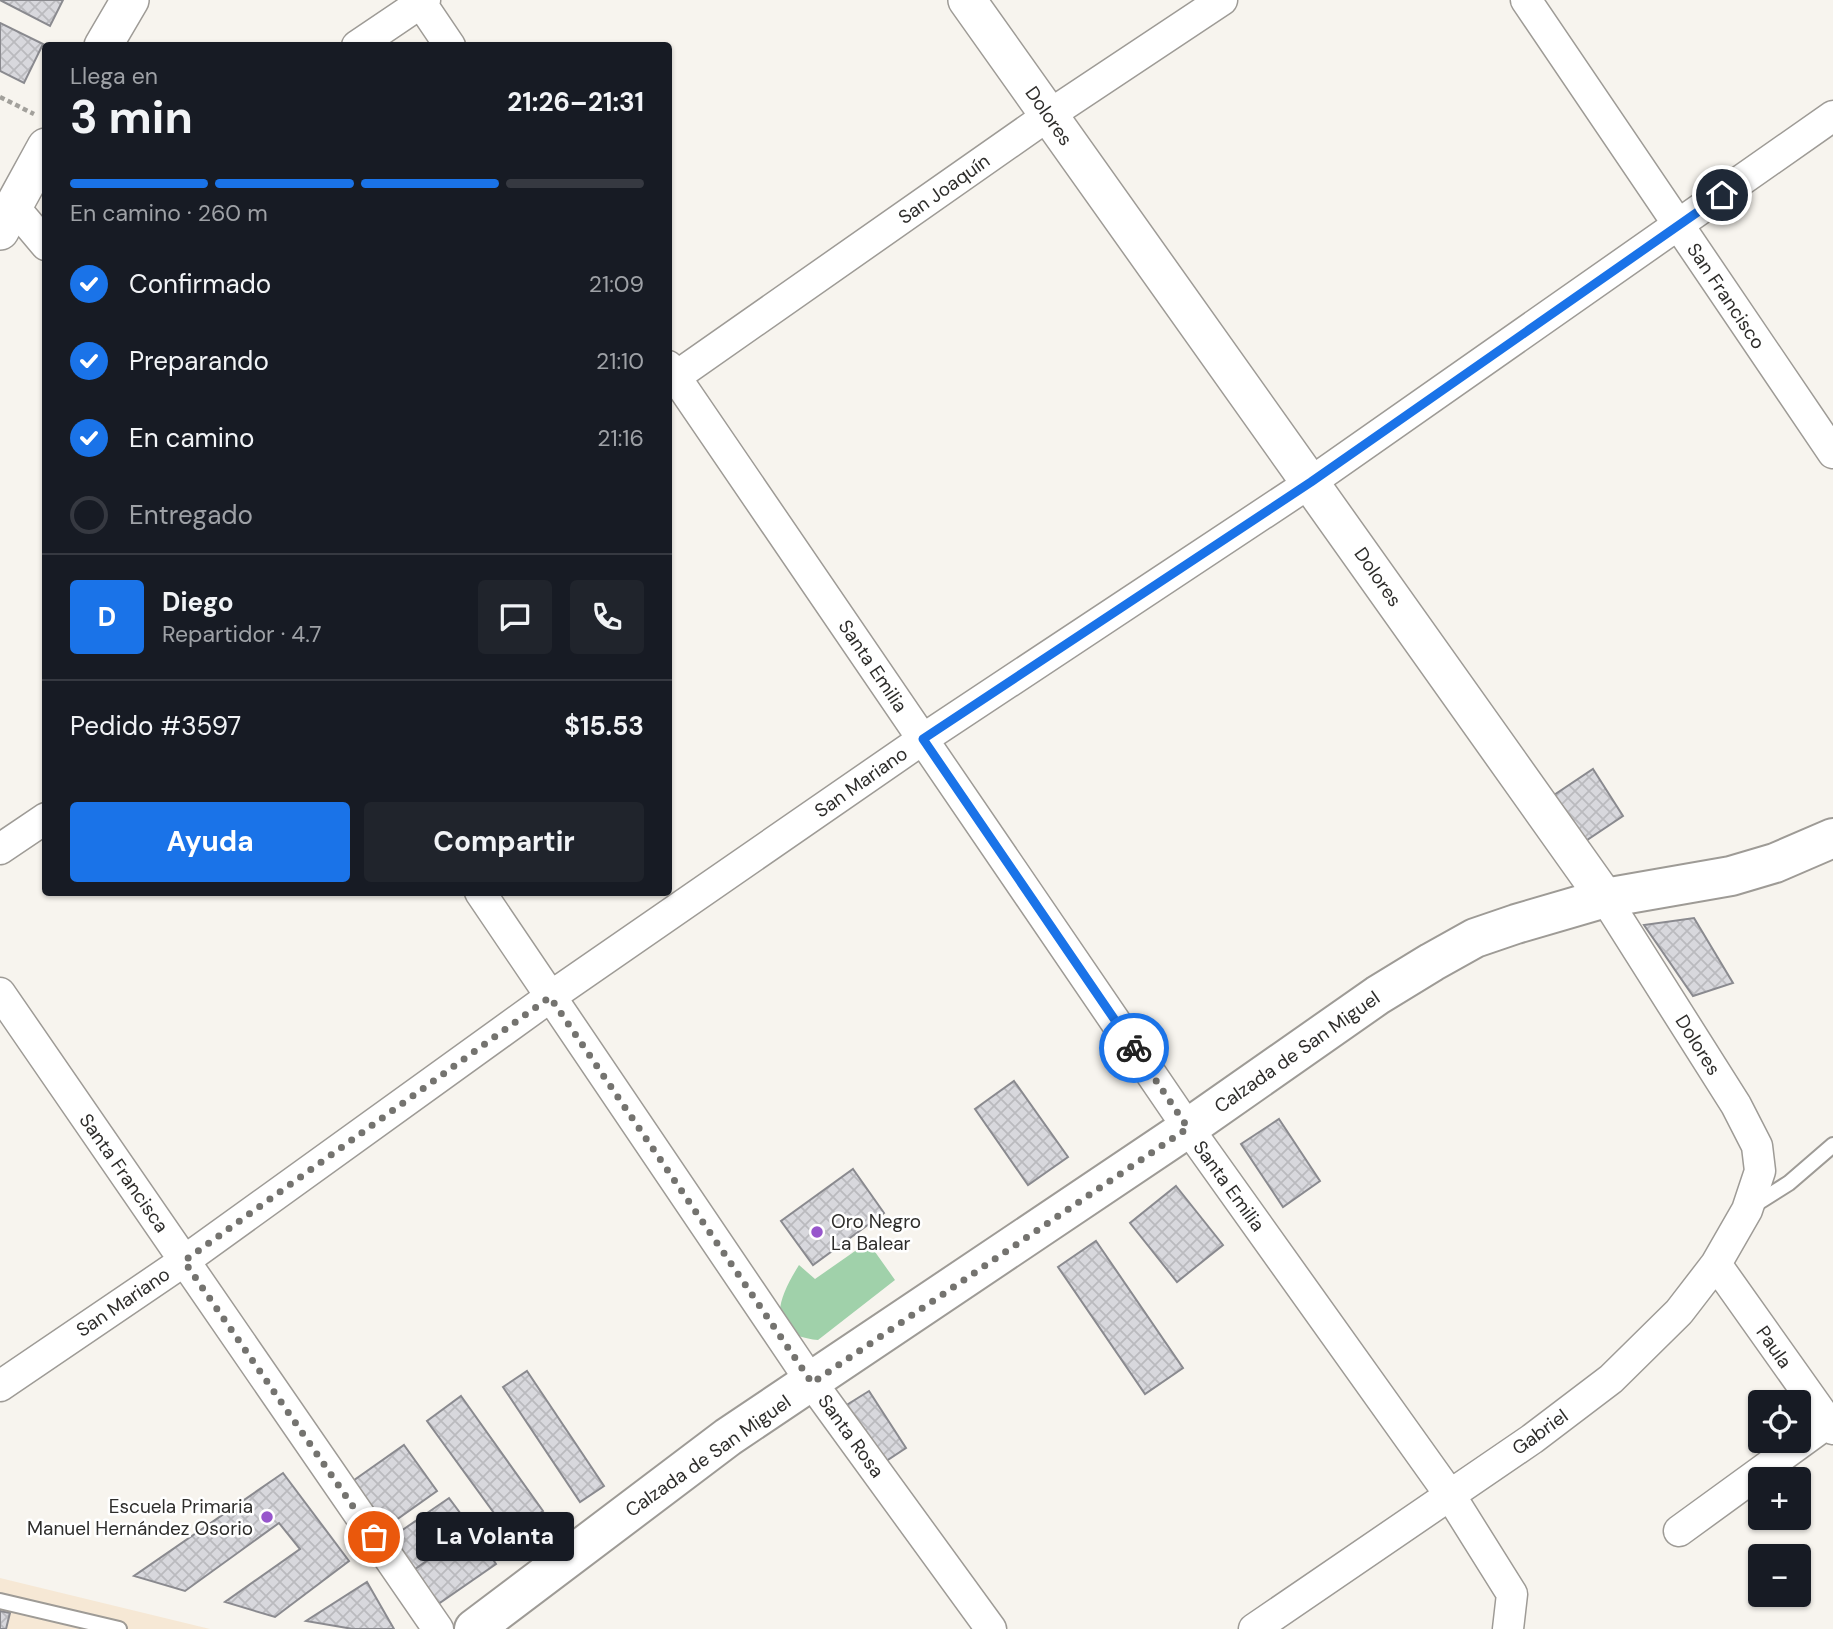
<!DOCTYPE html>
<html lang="es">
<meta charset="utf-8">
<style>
body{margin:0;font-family:"DM Sans",sans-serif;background:#20242c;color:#f1f3f6;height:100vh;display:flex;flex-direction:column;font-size:26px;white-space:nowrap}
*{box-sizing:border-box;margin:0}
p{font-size:23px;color:#9ea1a6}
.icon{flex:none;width:38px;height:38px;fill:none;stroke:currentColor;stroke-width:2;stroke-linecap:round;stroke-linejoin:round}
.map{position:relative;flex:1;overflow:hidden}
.drawer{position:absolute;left:42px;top:42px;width:630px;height:854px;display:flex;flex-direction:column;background:#171b24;border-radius:7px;box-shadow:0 2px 5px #0004}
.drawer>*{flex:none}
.tools{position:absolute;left:1748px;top:1390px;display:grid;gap:14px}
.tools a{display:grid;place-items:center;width:63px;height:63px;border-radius:7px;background:#171b24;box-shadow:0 2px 5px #0004;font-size:35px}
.pin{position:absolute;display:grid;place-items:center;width:60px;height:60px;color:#fff;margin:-30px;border:4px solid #fff;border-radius:50%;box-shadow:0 2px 7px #0007}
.courier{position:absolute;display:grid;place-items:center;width:70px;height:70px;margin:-35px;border:5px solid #1a73e8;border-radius:50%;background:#fff;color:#222;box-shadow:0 2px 9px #0007}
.bubble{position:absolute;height:49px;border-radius:7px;background:#171b24;box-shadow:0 2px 5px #0004;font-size:23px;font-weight:700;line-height:49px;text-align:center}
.head em{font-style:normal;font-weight:700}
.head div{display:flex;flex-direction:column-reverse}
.head{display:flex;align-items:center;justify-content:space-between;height:119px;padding:0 28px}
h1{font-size:46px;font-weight:700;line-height:52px}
.bar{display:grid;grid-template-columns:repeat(4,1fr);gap:10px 7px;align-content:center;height:84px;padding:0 28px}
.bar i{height:9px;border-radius:5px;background:#363941}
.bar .current{background:#1a73e8}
.bar p{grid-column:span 4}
.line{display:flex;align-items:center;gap:18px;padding:0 28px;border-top:2px solid #363941}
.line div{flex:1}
.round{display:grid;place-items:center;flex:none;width:74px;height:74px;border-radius:7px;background:#20242c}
ol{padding:0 28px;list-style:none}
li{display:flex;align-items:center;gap:21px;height:77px}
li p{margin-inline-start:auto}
li .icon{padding:7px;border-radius:50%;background:#1a73e8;color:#fff;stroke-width:4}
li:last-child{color:#9ea1a6}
li i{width:38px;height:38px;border:4px solid #363941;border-radius:50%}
.cta{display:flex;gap:14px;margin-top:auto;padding:14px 28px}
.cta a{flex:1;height:80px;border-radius:7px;background:#1a73e8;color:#fff;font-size:28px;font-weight:700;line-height:80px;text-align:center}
.cta a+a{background:#20242c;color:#f1f3f6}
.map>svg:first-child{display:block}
.medical{fill:#f6e8d5}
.green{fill:#a0d1aa}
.building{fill:url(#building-cross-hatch);stroke:#8a8a8f;stroke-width:2}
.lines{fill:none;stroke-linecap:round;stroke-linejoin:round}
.service-casing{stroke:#9e9b96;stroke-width:18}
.minor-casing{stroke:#9e9b96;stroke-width:33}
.tertiary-casing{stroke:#9e9b96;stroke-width:40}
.secondary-casing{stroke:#9e9b96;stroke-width:42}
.path{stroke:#a2a09b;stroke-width:4.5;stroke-dasharray:5 3.5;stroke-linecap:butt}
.service{stroke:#fff;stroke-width:14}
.minor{stroke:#fff;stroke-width:30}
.tertiary{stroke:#fff;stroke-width:37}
.secondary{stroke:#fff;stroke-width:38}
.done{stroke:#74736f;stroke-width:7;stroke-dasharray:0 12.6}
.route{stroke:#1a73e8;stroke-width:9}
.poi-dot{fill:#9756cc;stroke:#fff;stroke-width:2.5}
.labels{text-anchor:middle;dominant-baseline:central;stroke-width:5;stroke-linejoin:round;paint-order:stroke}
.street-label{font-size:19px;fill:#2e2d2b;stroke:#fff}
.poi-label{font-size:19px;fill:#2e2d2b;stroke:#fff;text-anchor:start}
</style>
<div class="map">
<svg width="1833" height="1629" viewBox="0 0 1833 1629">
<defs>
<pattern id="building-cross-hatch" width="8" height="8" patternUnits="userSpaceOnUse" patternTransform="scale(1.75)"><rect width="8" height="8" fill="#d8d8dd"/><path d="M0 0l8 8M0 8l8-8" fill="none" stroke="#bababe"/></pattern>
</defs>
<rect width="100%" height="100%" fill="#f7f4ee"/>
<path class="medical" d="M 0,1578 L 210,1629 L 0,1629 Z"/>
<path class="green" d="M 868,1242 L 895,1280 L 818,1340 C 763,1334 778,1299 799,1265 L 815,1279 Z"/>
<path class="building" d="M 0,0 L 63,0 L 50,26 Z
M 0,23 L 43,44 L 24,83 L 0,71 Z
M 1593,769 L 1623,816 L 1584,842 L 1554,795 Z
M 1694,918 L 1733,983 L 1693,996 L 1644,925 Z
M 1014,1081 L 1068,1157 L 1028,1185 L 975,1109 Z
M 1279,1119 L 1320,1181 L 1283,1207 L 1241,1144 Z
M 853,1169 L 884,1213 L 813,1265 L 781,1221 Z
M 1176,1186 L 1223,1245 L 1177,1282 L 1130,1223 Z
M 1096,1241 L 1183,1368 L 1145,1394 L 1058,1267 Z
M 527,1371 L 604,1486 L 580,1502 L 503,1387 Z
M 869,1391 L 906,1448 L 883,1463 L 845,1406 Z
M 461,1396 L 543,1511 L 510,1535 L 427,1421 Z
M 404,1445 L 437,1491 L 382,1530 L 350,1483 Z
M 283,1473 L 349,1561 L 275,1617 L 225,1602 L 300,1549 L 279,1523 L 185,1591 L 134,1576 Z
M 449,1498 L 472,1529 L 408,1574 L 385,1542 Z
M 472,1529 L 496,1564 L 431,1609 L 408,1574 Z
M 367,1582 L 394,1629 L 353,1629 L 306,1621 Z
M 0,1611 L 10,1613 L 6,1629 L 0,1629 Z"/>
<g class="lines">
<defs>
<path id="service" d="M 1751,1207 L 1789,1183 L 1833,1145
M 0,1601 L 119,1629"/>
<path id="minor" d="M 419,0 L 450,46
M 1526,0 L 1833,453
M 357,46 L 425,0
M 14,207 L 46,245
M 668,366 L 1188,1128 L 1450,1495 L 1512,1594 L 1508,1629
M 668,382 L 1049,115 L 1222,0
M 0,849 L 46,818
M 480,892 L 812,1383 L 991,1629
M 0,993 L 438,1629
M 1716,1264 L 1833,1429
M 0,1386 L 184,1261 L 550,997 L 923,739 L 1311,482 L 1833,116
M 1679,1531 L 1833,1419
M 1254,1629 L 1532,1439 L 1611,1379 L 1679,1312 L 1716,1264 L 1747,1210 L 1760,1171 L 1757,1146 L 1736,1105 L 1605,898"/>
<path id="tertiary" d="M 967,0 L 1605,898
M 103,46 L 130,0
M 0,231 L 46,147"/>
<path id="secondary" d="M 474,1629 L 728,1437 L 1188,1128 L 1378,995 L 1432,962 L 1475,938 L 1516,924 L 1605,898 L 1731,876 L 1775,863 L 1833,838"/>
</defs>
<use href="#service" class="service-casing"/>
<use href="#minor" class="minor-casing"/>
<use href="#tertiary" class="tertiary-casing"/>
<use href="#secondary" class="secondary-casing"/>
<path class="path" d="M 0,97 L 34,114"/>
<use href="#service" class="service"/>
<use href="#minor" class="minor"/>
<use href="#tertiary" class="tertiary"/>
<use href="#secondary" class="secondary"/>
</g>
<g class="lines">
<path class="done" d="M 374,1537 L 184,1261 L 550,997 L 812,1383 L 1188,1128 L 1134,1048"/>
<path class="route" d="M 1134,1048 L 923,739 L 1311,482 L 1722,195"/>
</g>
<g class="poi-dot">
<circle cx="817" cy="1232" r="7"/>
<circle cx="267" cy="1517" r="7"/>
</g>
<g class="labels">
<g class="street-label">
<text transform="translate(1049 116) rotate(55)">Dolores</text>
<text transform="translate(944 189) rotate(-35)">San Joaquín</text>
<text transform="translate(1726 296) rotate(56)">San Francisco</text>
<text transform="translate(1378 577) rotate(55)">Dolores</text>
<text transform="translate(873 666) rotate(56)">Santa Emilia</text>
<text transform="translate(861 782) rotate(-35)">San Mariano</text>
<text transform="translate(1698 1045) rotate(58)">Dolores</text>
<text transform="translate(1297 1052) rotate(-35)">Calzada de San Miguel</text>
<text transform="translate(124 1173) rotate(55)">Santa Francisca</text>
<text transform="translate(1229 1186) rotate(54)">Santa Emilia</text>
<text transform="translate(123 1302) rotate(-34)">San Mariano</text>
<text transform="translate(1774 1347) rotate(55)">Paula</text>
<text transform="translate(1540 1432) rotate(-36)">Gabriel</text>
<text transform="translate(851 1436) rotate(54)">Santa Rosa</text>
<text transform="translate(708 1456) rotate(-35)">Calzada de San Miguel</text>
</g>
<g class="poi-label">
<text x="831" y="1221">Oro Negro<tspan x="831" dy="22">La Balear</tspan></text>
<text x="253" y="1506" text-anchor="end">Escuela Primaria<tspan x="253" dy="22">Manuel Hernández Osorio</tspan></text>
</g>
</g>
</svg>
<div class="tools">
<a><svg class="icon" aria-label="locate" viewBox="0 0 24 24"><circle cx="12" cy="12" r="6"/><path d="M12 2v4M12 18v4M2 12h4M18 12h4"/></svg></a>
<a>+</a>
<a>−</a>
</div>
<div class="pin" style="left:374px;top:1537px;background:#ea580c"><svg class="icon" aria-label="bag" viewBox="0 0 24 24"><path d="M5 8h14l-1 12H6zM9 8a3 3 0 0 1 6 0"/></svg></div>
<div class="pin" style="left:1722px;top:195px;background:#1f2937"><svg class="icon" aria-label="home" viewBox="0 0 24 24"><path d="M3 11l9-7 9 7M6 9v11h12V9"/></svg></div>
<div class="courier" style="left:1134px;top:1048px"><svg class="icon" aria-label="bike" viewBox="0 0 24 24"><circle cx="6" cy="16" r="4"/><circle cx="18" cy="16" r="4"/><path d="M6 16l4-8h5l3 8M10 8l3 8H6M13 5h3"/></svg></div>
<div class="bubble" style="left:416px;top:1512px;width:158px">La Volanta</div>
<section class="drawer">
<div class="head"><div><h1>3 min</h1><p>Llega en</p></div><em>21:26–21:31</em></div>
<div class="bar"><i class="current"></i><i class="current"></i><i class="current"></i><i></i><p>En camino · 260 m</p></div>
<ol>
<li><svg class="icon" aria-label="check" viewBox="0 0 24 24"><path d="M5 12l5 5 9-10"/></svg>Confirmado<p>21:09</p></li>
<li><svg class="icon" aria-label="check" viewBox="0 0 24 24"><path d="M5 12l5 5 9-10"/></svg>Preparando<p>21:10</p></li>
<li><svg class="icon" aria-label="check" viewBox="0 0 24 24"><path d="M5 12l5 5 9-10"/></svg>En camino<p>21:16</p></li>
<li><i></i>Entregado</li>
</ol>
<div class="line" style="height:126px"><b class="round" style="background:#1a73e8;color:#fff">D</b><div><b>Diego</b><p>Repartidor · 4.7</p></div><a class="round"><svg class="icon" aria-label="chat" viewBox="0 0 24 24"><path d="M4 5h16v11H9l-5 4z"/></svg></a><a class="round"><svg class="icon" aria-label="phone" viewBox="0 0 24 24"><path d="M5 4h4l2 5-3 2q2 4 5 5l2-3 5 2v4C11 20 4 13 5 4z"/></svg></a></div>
<div class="line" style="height:91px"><div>Pedido #3597</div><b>$15.53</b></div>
<div class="cta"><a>Ayuda</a><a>Compartir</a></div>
</section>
</div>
